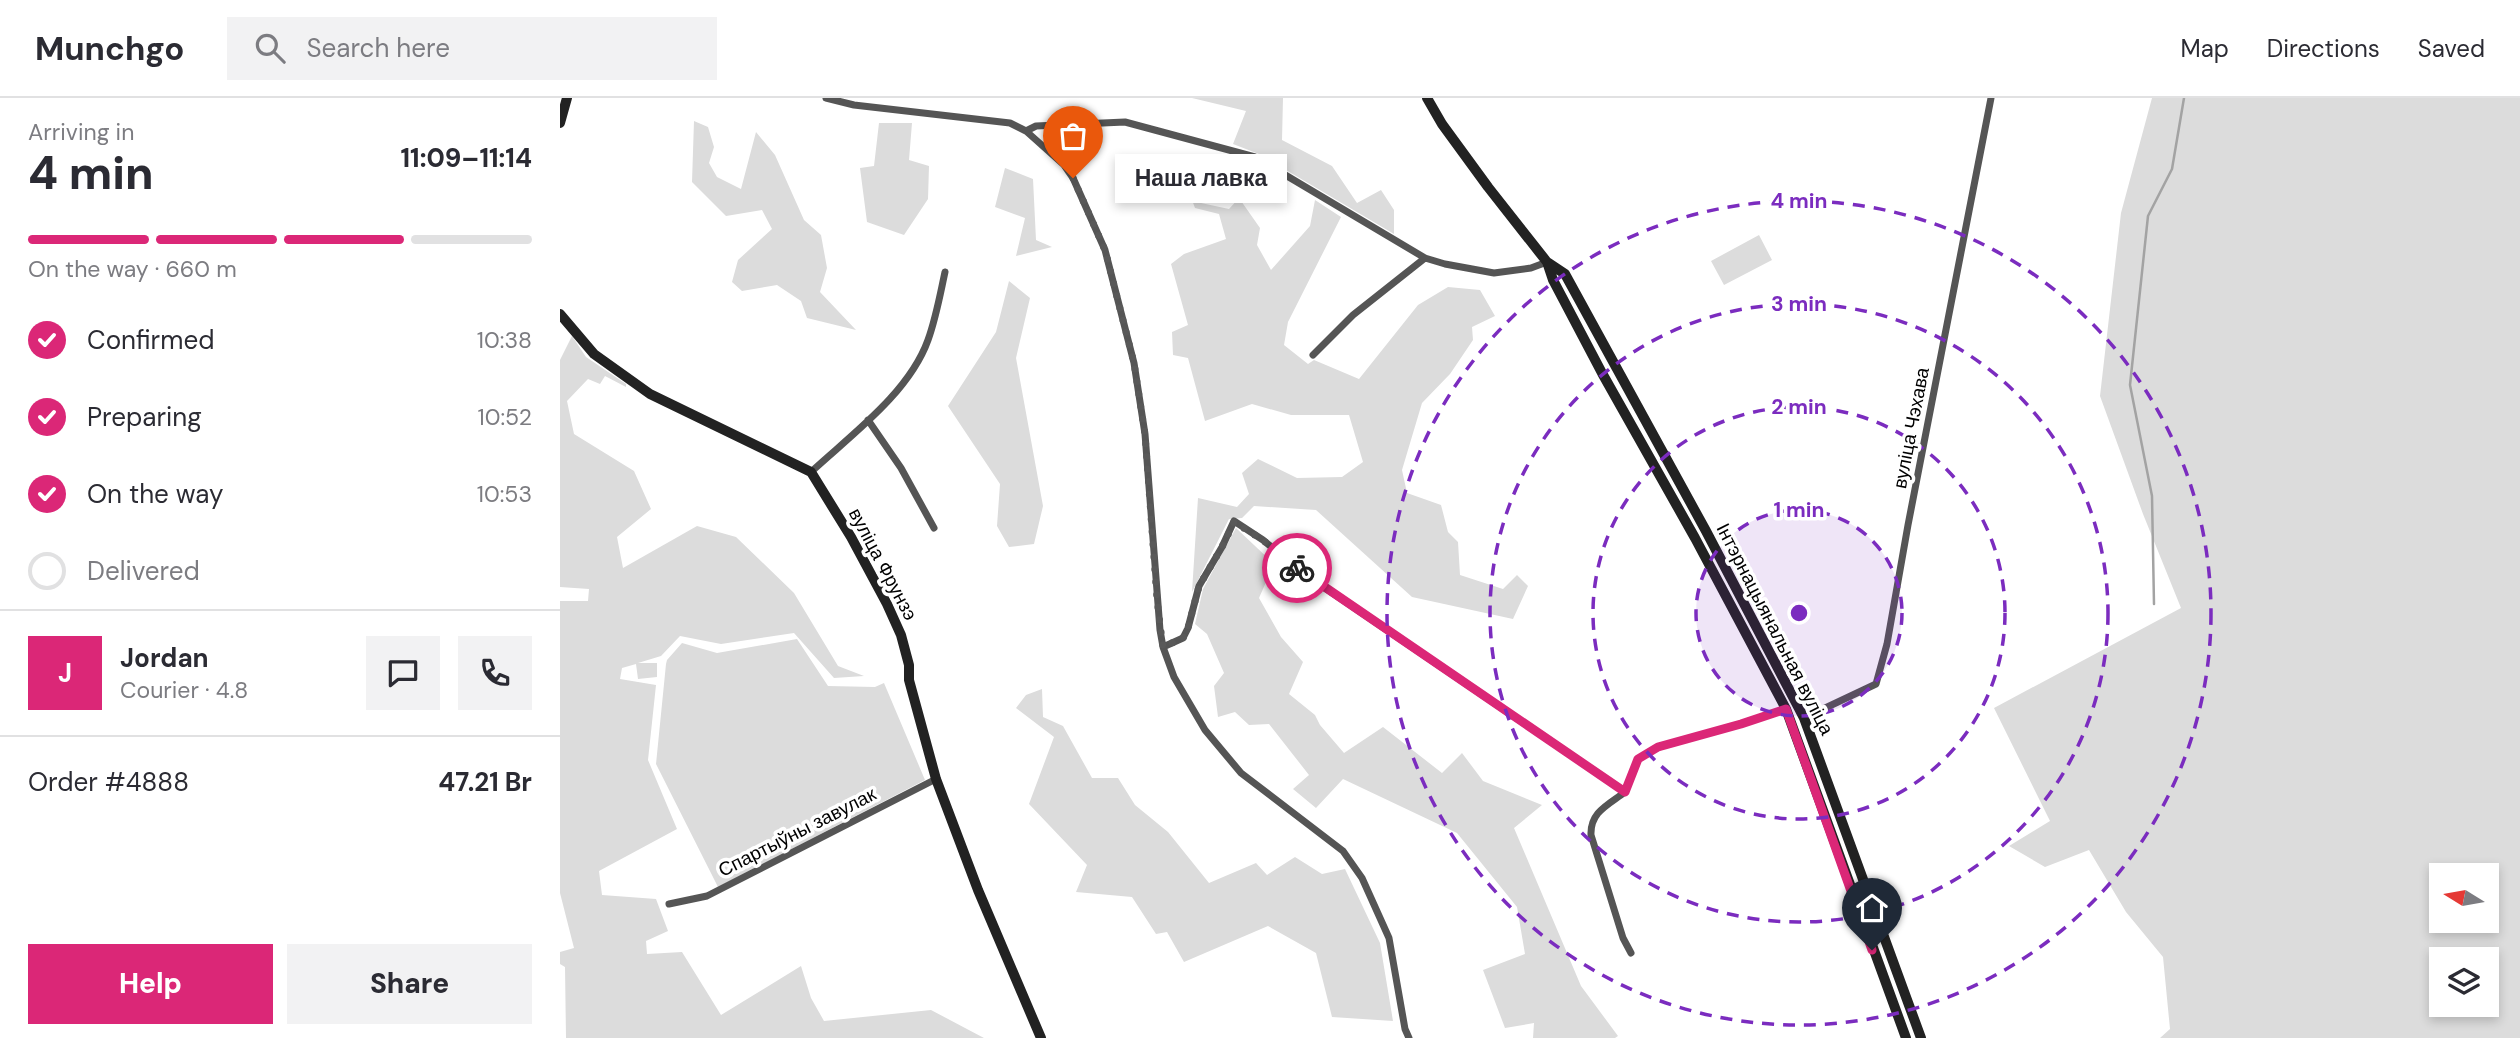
<!DOCTYPE html>
<meta charset="utf-8">
<style>
body{margin:0;font-family:"DM Sans",sans-serif;background:#f2f2f3;color:#2b2b33;height:100vh;display:flex;flex-direction:column;font-size:26px;white-space:nowrap}
*{box-sizing:border-box;margin:0}
p{font-size:23px;color:#7c7c81}
.icon{flex:none;width:38px;height:38px;fill:none;stroke:currentColor;stroke-width:2;stroke-linecap:round;stroke-linejoin:round}
.map{position:relative;flex:1;overflow:hidden}
.side{display:flex;flex-direction:column;background:#fff;width:560px}
.side>*{flex:none}
.needle{width:46px;rotate:281deg}
.controls{position:absolute;left:1869px;top:765px;display:grid;gap:14px}
.controls a{display:grid;place-items:center;width:70px;height:70px;border-radius:0px;background:#fff;box-shadow:0 4px 10px #0003;font-size:35px}
.pin{position:absolute;display:grid;place-items:center;width:60px;height:60px;color:#fff;margin:-72px -30px;border-radius:50% 50% 50% 0;rotate:-45deg;box-shadow:0 0 7px #0007}
.pin .icon{rotate:45deg}
.courier{position:absolute;display:grid;place-items:center;width:70px;height:70px;margin:-35px;border:5px solid #db2777;border-radius:50%;background:#fff;color:#222;box-shadow:0 2px 9px #0007}
.bubble{position:absolute;height:49px;border-radius:0px;background:#fff;box-shadow:0 4px 10px #0003;font-size:23px;font-weight:800;line-height:49px;text-align:center}
.head em{font-style:normal;font-weight:800}
.head div{display:flex;flex-direction:column-reverse}
.head{display:flex;align-items:center;justify-content:space-between;height:119px;padding:0 28px}
h1{font-size:46px;font-weight:800;line-height:52px}
.bar{display:grid;grid-template-columns:repeat(4,1fr);gap:10px 7px;align-content:center;height:84px;padding:0 28px}
.bar i{height:9px;border-radius:5px;background:#e1e1e2}
.bar .on{background:#db2777}
.bar p{grid-column:span 4}
.line{display:flex;align-items:center;gap:18px;padding:0 28px;border-top:2px solid #e1e1e2}
.line div{flex:1}
.round{display:grid;place-items:center;flex:none;width:74px;height:74px;border-radius:0px;background:#f2f2f3}
ol{padding:0 28px;list-style:none}
li{display:flex;align-items:center;gap:21px;height:77px}
li p{margin-inline-start:auto}
li .icon{padding:7px;border-radius:50%;background:#db2777;color:#fff;stroke-width:4}
li:last-child{color:#7c7c81}
li i{width:38px;height:38px;border:4px solid #e1e1e2;border-radius:50%}
.primary-button{display:flex;gap:14px;margin-top:auto;padding:14px 28px}
.primary-button a{flex:1;height:80px;border-radius:0px;background:#db2777;color:#fff;font-size:28px;font-weight:800;line-height:80px;text-align:center}
.primary-button a+a{background:#f2f2f3;color:#2b2b33}
header{display:flex;align-items:center;gap:42px;box-sizing:border-box;height:98px;padding:0 35px;background:#fff;border-bottom:2px solid #e1e1e2}
header strong{font-size:33px}
nav{display:flex;gap:38px;margin-inline-start:auto;font-size:24px}
.search{width:490px;height:63px;background:#f2f2f3;display:flex;align-items:center;gap:18px;box-sizing:border-box;padding:0 24px;border-radius:0px;color:#7c7c81;font-size:26px}
main{display:flex;flex:1;min-height:0}
.map>svg:first-child{display:block}
.green{fill:#dcdcdc;fill-rule:evenodd}
.lines{fill:none;stroke-linecap:round;stroke-linejoin:round}
.stream{stroke:#a3a3a3;stroke-width:2.5}
.street{stroke:#555;stroke-width:7}
.secondary{stroke:#222;stroke-width:10}
.done{stroke:#595959;stroke-width:7;stroke-dasharray:0 12.6}
.route{stroke:#db2777;stroke-width:9}
.ring{fill:none;stroke:#7b2cbf;stroke-width:3.5;stroke-dasharray:12 9}
.labels{text-anchor:middle;dominant-baseline:central;stroke-width:7;stroke-linejoin:round;paint-order:stroke}
.street-label{font-size:19px;fill:#000;stroke:#fff}
.centre{fill:#7b2cbf;stroke:#fff;stroke-width:3.5}
.ring-label{font-size:21px;text-anchor:middle;font-weight:bold;fill:#7b2cbf;stroke:#fff;stroke-width:7;stroke-linejoin:round;paint-order:stroke}
</style>
<header>
<strong>Munchgo</strong>
<div class="search"><svg class="icon" aria-label="search" viewBox="0 0 24 24"><circle cx="10" cy="10" r="6"/><path d="M15 15l6 6"/></svg>Search here</div>
<nav><a>Map</a><a>Directions</a><a>Saved</a></nav>
</header>
<main>
<section class="side">
<div class="head"><div><h1>4 min</h1><p>Arriving in</p></div><em>11:09–11:14</em></div>
<div class="bar"><i class="on"></i><i class="on"></i><i class="on"></i><i></i><p>On the way · 660 m</p></div>
<ol>
<li><svg class="icon" aria-label="check" viewBox="0 0 24 24"><path d="M5 12l5 5 9-10"/></svg>Confirmed<p>10:38</p></li>
<li><svg class="icon" aria-label="check" viewBox="0 0 24 24"><path d="M5 12l5 5 9-10"/></svg>Preparing<p>10:52</p></li>
<li><svg class="icon" aria-label="check" viewBox="0 0 24 24"><path d="M5 12l5 5 9-10"/></svg>On the way<p>10:53</p></li>
<li><i></i>Delivered</li>
</ol>
<div class="line" style="height:126px"><b class="round" style="background:#db2777;color:#fff">J</b><div><b>Jordan</b><p>Courier · 4.8</p></div><a class="round"><svg class="icon" aria-label="chat" viewBox="0 0 24 24"><path d="M4 5h16v11H9l-5 4z"/></svg></a><a class="round"><svg class="icon" aria-label="phone" viewBox="0 0 24 24"><path d="M5 4h4l2 5-3 2q2 4 5 5l2-3 5 2v4C11 20 4 13 5 4z"/></svg></a></div>
<div class="line" style="height:91px"><div>Order #4888</div><b>47.21 Br</b></div>
<div class="primary-button"><a>Help</a><a>Share</a></div>
</section>
<div class="map">
<svg width="1960" height="940" viewBox="0 0 1960 940">
<rect width="100%" height="100%" fill="#fff"/>
<path class="green" d="M 632,0 L 723,0 L 722,42 L 772,68 L 797,105 L 821,92 L 834,112 L 834,136 L 699,56 L 673,46 L 686,13 Z
M 1592,0 L 1960,0 L 1960,940 L 1600,940 L 1610,931 L 1603,859 L 1566,814 L 1529,752 L 1485,769 L 1449,748 L 1490,723 L 1434,610 L 1621,510 L 1583,416 L 1540,298 L 1561,115 ZM 1881,777 L 1927,777 L 1927,822 L 1881,822 ZM 1881,861 L 1927,861 L 1927,906 L 1881,906 Z
M 134,23 L 148,29 L 154,49 L 149,65 L 157,79 L 181,91 L 196,34 L 215,57 L 244,122 L 261,137 L 267,170 L 260,194 L 296,232 L 247,220 L 241,203 L 217,187 L 182,193 L 172,184 L 178,162 L 212,131 L 202,112 L 166,118 L 132,84 Z
M 319,25 L 352,25 L 349,62 L 369,68 L 368,101 L 344,137 L 307,124 L 300,70 L 314,68 Z
M 613,69 L 632,78 L 641,105 L 669,111 L 679,100 L 700,130 L 697,147 L 711,172 L 750,128 L 755,102 L 781,119 L 728,224 L 724,247 L 748,266 L 754,262 L 799,281 L 858,207 L 888,189 L 920,192 L 935,218 L 912,229 L 913,242 L 890,276 L 862,305 L 842,372 L 847,395 L 881,407 L 888,434 L 898,444 L 900,477 L 943,491 L 957,477 L 968,488 L 953,521 L 852,499 L 756,412 L 694,408 L 682,420 L 669,421 L 632,494 L 638,400 L 677,409 L 689,396 L 682,375 L 698,361 L 737,380 L 782,379 L 803,364 L 789,317 L 731,317 L 692,306 L 645,323 L 628,260 L 613,257 L 612,234 L 628,227 L 611,166 L 624,156 L 666,141 L 659,116 L 635,110 L 626,86 L 611,79 Z
M 445,70 L 473,81 L 476,142 L 492,149 L 456,158 L 465,120 L 435,109 Z
M 1199,137 L 1212,162 L 1164,187 L 1151,163 Z
M 449,183 L 470,200 L 456,260 L 483,408 L 474,446 L 449,449 L 437,428 L 440,386 L 388,308 L 436,234 Z
M 12,238 L 26,259 L 66,286 L 66,289 L 45,278 L 40,286 L 28,281 L 7,303 L 14,336 L 74,373 L 91,411 L 57,439 L 63,470 L 137,428 L 176,439 L 234,495 L 278,568 L 304,578 L 274,580 L 234,535 L 161,546 L 120,538 L 101,558 L 78,565 L 97,565 L 97,579 L 78,581 L 76,566 L 62,570 L 60,581 L 96,587 L 88,662 L 117,731 L 39,773 L 42,797 L 96,801 L 108,833 L 86,843 L 87,856 L 122,854 L 161,917 L 241,868 L 251,900 L 264,923 L 371,912 L 424,940 L 6,940 L 5,869 L 0,866 L 0,854 L 14,850 L 0,795 L 0,503 L 28,503 L 29,491 L 0,489 L 0,262 Z
M 676,430 L 714,466 L 699,500 L 721,539 L 743,564 L 729,596 L 755,617 L 760,627 L 784,655 L 823,629 L 882,675 L 902,655 L 923,683 L 982,707 L 954,730 L 1021,888 L 1058,938 L 1055,940 L 973,940 L 974,925 L 945,930 L 923,872 L 965,856 L 957,809 L 897,735 L 783,681 L 756,710 L 733,691 L 749,677 L 709,626 L 689,627 L 675,614 L 658,619 L 654,588 L 664,575 L 647,536 L 635,526 L 643,491 Z
M 237,541 L 268,588 L 315,589 L 324,585 L 365,682 L 158,789 L 96,666 L 106,566 L 107,562 L 122,545 L 157,555 Z
M 482,591 L 483,619 L 503,628 L 532,680 L 558,680 L 575,707 L 608,734 L 649,785 L 696,765 L 707,777 L 735,759 L 762,776 L 785,771 L 820,845 L 833,923 L 772,919 L 756,855 L 708,828 L 624,864 L 607,834 L 596,836 L 572,799 L 516,794 L 527,767 L 469,706 L 494,639 L 456,610 L 466,597 Z"/>
<g class="lines">
<path class="stream" d="M 1594,506 L 1592,398 L 1570,287 L 1588,118 L 1612,71 L 1624,0"/>
<path class="street" d="M 266,0 L 294,7 L 450,25 L 466,33 L 504,67 L 513,80 L 545,152 L 574,265 L 585,336 L 600,532 L 603,549 L 614,579 L 645,632 L 681,675 L 783,753 L 802,780 L 829,840 L 845,931 L 849,940
M 466,33 L 476,28 L 565,24 L 695,59 L 865,160 L 885,166 L 934,175 L 971,170 L 987,164
M 753,257 L 793,217 L 865,160
M 308,322 L 341,370 L 374,430
M 251,374 C 291,337 349,295 368,242 C 376,220 380,197 385,174
M 603,549 L 623,540 L 628,530 L 639,488 L 662,449 L 674,423 L 703,442 L 743,475 L 1065,694 C 1048,707 1030,714 1031,737 L 1063,840 L 1071,855
M 1244,620 L 1316,586 L 1327,546 L 1348,427 L 1431,0
M 1065,694 L 1078,661 L 1098,649 L 1181,626 L 1226,611
M 109,806 L 147,798 L 376,681"/>
<path class="secondary" d="M 867,0 L 882,26 L 928,89 L 987,164 L 993,182 L 1042,275 L 1135,440 L 1226,611 L 1346,940
M 0,25 L 7,0
M 987,164 L 1005,176 L 1146,433 L 1244,620 L 1361,940
M 0,216 L 34,256 L 90,296 L 251,374 L 291,439 L 327,506 L 341,537 L 349,567 L 349,582 L 376,681 L 418,792 L 481,940"/>
</g>
<g class="lines">
<path class="done" d="M 513,80 L 545,152 L 574,265 L 585,336 L 597,502 L 603,549 L 623,540 L 628,530 L 639,488 L 662,449 L 674,424 L 703,442 L 737,470"/>
<path class="route" d="M 737,470 L 1065,694 L 1078,661 L 1098,649 L 1181,626 L 1226,611 L 1312,852"/>
</g>
<circle cx="1239" cy="515" r="103" fill="#7b2cbf" fill-opacity=".12"/>
<g class="ring">
<circle cx="1239" cy="515" r="103"/>
<circle cx="1239" cy="515" r="206"/>
<circle cx="1239" cy="515" r="309"/>
<circle cx="1239" cy="515" r="412"/>
</g>
<g class="labels">
<g class="street-label">
<text transform="translate(1351 330) rotate(-79)">вуліца Чэхава</text>
<text transform="translate(323 466) rotate(62)">вуліца Фрунзэ</text>
<text transform="translate(1215 531) rotate(63)">Інтэрнацыянальная вуліца</text>
<text transform="translate(237 734) rotate(-27)">Спартыўны завулак</text>
</g>
</g>
<circle cx="1239" cy="515" r="10" class="centre"/>
<g class="ring-label">
<text x="1239" y="110">4 min</text>
<text x="1239" y="213">3 min</text>
<text x="1239" y="316">2 min</text>
<text x="1239" y="419">1 min</text>
</g>
</svg>
<div class="controls">
<a><svg class="needle" viewBox="-14 -14 28 28"><path d="M0-13l5 13h-10z" fill="#e53935"/><path d="M0 13l5-13h-10z" fill="#7c7c81"/></svg></a>
<a><svg class="icon" aria-label="layers" viewBox="0 0 24 24"><path d="M12 4l9 5-9 5-9-5zM3 14l9 5 9-5"/></svg></a>
</div>
<div class="pin" style="left:513px;top:80px;background:#ea580c"><svg class="icon" aria-label="bag" viewBox="0 0 24 24"><path d="M5 8h14l-1 12H6zM9 8a3 3 0 0 1 6 0"/></svg></div>
<div class="pin" style="left:1312px;top:852px;background:#1f2937"><svg class="icon" aria-label="home" viewBox="0 0 24 24"><path d="M3 11l9-7 9 7M6 9v11h12V9"/></svg></div>
<div class="courier" style="left:737px;top:470px"><svg class="icon" aria-label="bike" viewBox="0 0 24 24"><circle cx="6" cy="16" r="4"/><circle cx="18" cy="16" r="4"/><path d="M6 16l4-8h5l3 8M10 8l3 8H6M13 5h3"/></svg></div>
<div class="bubble" style="left:555px;top:56px;width:172px">Наша лавка</div>
</div>
</main>
